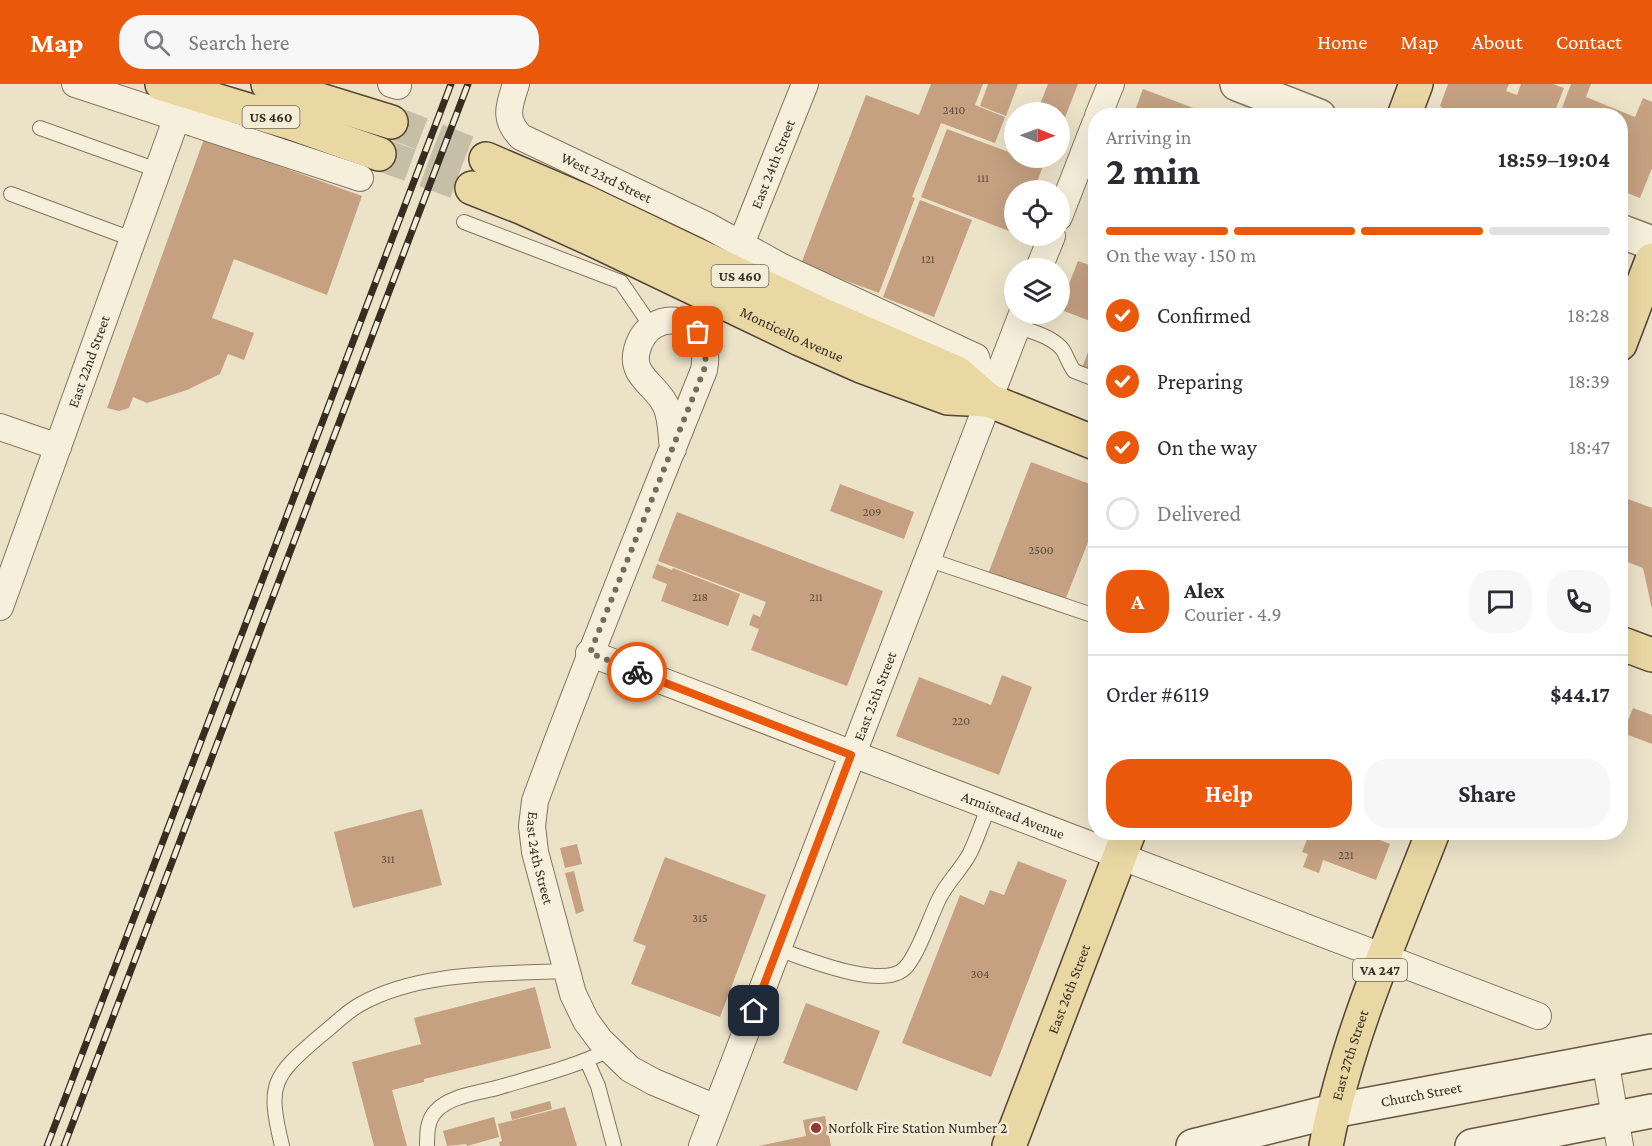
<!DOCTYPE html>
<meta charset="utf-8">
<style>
body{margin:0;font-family:"Crimson Pro",serif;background:#f7f7f7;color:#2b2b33;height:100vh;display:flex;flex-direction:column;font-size:22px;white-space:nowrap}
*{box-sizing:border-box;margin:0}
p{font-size:20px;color:#7c7c81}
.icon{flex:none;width:33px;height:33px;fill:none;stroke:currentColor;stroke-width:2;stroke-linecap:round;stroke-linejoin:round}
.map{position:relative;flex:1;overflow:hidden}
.side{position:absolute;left:1088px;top:24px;width:540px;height:732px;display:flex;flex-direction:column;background:#fff;border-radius:24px;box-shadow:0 6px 24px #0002}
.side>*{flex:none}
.needle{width:39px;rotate:91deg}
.controls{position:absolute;left:1004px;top:18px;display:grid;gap:12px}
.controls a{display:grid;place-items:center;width:66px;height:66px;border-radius:50%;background:#fff;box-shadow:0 6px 24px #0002;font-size:30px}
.pin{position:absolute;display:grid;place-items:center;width:51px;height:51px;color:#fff;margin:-26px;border-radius:12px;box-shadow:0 3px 9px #0006}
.courier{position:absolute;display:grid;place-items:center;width:60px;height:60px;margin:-30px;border:4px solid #ea580c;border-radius:50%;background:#fff;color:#222;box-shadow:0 2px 8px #0007}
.overview em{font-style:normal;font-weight:700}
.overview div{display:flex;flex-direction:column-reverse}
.overview{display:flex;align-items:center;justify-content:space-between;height:102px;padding:0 18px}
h1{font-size:39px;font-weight:700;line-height:45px}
.bar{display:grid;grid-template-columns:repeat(4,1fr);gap:9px 6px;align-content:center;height:72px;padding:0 18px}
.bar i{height:8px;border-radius:4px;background:#e1e1e2}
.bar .selected{background:#ea580c}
.bar p{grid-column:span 4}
.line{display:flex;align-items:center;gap:15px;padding:0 18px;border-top:2px solid #e1e1e2}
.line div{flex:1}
.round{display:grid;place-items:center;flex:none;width:63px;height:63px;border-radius:24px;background:#f7f7f7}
ol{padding:0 18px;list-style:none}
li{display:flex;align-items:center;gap:18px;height:66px}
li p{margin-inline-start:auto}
li .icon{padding:6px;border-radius:50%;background:#ea580c;color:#fff;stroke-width:4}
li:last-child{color:#7c7c81}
li i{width:33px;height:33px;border:3px solid #e1e1e2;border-radius:50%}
.cta{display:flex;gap:12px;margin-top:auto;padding:12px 18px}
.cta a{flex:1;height:69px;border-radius:24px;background:#ea580c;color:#fff;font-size:24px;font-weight:700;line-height:69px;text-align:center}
.cta a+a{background:#f7f7f7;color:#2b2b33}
header{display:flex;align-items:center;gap:36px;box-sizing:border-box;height:84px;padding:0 30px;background:#ea580c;color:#fff}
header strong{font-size:28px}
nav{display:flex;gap:33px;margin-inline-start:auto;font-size:21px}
.search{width:420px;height:54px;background:#f7f7f7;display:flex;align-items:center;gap:15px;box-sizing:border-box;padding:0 21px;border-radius:24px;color:#7c7c81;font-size:22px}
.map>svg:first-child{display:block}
.building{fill:#c5a182}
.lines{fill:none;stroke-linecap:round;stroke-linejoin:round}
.primary-tunnel{stroke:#c7bea7;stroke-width:33;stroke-dasharray:33 16;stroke-linecap:butt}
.service-casing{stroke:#85755f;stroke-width:16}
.minor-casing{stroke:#85755f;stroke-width:28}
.tertiary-casing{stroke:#85755f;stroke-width:36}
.secondary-casing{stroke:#675642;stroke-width:36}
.primary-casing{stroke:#544432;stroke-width:36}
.service{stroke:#f6efdb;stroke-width:14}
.minor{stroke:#f6efdb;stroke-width:26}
.tertiary{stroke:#f6efdb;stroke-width:33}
.secondary{stroke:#f6efdb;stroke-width:33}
.primary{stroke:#ead8a4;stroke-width:33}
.rail-casing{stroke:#372d21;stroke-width:7}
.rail{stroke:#f3ecd7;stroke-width:4.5;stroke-dasharray:14;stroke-linecap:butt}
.done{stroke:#766c5b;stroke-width:6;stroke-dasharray:0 10.8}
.route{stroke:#ea580c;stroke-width:8}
.poi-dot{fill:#8f3834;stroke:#f3ecd7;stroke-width:2}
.labels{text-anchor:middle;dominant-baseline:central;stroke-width:5;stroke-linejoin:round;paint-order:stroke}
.number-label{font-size:12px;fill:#5a4a39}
.shield{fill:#f3ecd7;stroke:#6f6658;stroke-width:1.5}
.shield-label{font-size:14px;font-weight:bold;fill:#372d21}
.street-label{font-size:15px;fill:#372d21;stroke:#f3ecd7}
.poi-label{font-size:15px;fill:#372d21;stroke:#f3ecd7;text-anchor:start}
</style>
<header>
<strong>Map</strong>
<div class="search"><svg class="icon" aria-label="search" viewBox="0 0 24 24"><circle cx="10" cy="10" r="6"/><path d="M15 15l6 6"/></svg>Search here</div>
<nav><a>Home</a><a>Map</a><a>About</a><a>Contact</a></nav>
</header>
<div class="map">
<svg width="1652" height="1062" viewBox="0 0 1652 1062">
<rect width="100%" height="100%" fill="#ebe2c8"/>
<path class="building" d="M 931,0 L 983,0 L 975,21 L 1005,33 L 995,59 L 941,39 L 912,113 L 915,114 L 879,209 L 801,180 L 866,11 L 919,31 Z
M 988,0 L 1018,0 L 1006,32 L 980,22 Z
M 1048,0 L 1078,0 L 1059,49 L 1059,28 L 1037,28 Z
M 1448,0 L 1509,0 L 1506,7 L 1517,11 L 1521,0 L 1553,0 L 1564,4 L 1553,32 L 1439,32 L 1442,23 L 1440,22 Z
M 1571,0 L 1591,0 L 1586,13 L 1635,33 L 1643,14 L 1652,18 L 1652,84 L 1640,114 L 1620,106 L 1620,32 L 1559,32 Z
M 1143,5 L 1212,31 L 1212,32 L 1133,32 Z
M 947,45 L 1014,70 L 1014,74 L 1022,74 L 1043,82 L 1034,106 L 1014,106 L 1014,149 L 921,113 Z
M 204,55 L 362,112 L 327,211 L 234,175 L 212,234 L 254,249 L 244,276 L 228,270 L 220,290 L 187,306 L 147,319 L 133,313 L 129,324 L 119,327 L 107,324 Z
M 920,116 L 972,136 L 934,233 L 883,213 Z
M 1078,177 L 1095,183 L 1095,239 L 1059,225 Z
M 1095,249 L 1095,289 L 1082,284 Z
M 1031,378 L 1095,402 L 1095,433 L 1092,442 L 1094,443 L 1064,519 L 988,490 Z
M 840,400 L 914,428 L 904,455 L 830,427 Z
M 1620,412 L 1652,424 L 1652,525 L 1643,484 L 1620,475 Z
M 677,428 L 883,507 L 847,602 L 751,566 L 759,545 L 749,541 L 753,530 L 760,533 L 766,518 L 658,477 Z
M 657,480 L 672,486 L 673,484 L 740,510 L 728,542 L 661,517 L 667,500 L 652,494 Z
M 1002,591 L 1032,603 L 999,691 L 896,652 L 919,593 L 991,621 Z
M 1633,624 L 1652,631 L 1652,660 L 1623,649 Z
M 422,725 L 442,801 L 353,824 L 334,748 Z
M 1310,748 L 1359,748 L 1390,760 L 1376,796 L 1323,776 L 1319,789 L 1303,783 L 1308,770 L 1302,768 Z
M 577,760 L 582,780 L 565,784 L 560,764 Z
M 665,773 L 766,811 L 720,933 L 631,900 L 646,862 L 633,857 Z
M 1018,777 L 1067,796 L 991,993 L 902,959 L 960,811 L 984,821 L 990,806 L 1004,811 Z
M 574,787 L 584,827 L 576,830 L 565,789 Z
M 535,903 L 551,964 L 424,995 L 424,998 L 392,1006 L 407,1062 L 374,1062 L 352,978 L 421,960 L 414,934 Z
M 806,919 L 880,947 L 857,1007 L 783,979 Z
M 550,1017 L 552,1025 L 512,1036 L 510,1028 Z
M 565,1023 L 577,1062 L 500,1062 L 499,1058 L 502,1057 L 498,1040 Z
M 825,1032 L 831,1062 L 759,1062 L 806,1052 L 803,1036 Z
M 494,1033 L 499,1053 L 467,1062 L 466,1060 L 447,1062 L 443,1047 Z"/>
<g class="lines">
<path class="primary-tunnel" d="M 391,38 L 486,75
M 379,70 L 472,104"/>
<defs>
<path id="service" d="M 40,44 L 157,86
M 11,110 L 132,155
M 464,138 L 621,198 L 651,242
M 1017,242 C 1032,248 1052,252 1063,266 C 1067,273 1069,280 1074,287 L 1095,295
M 927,475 L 1095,532
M 778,865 C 804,874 883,907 905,884 C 918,871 930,833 939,815 C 947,798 961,786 970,769 C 977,755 982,738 989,723
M 587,977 L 598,1002 L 614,1062
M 282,1062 C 267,1000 272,993 320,952 C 333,942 345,929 359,921 C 418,887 500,890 566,887
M 427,1062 C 427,1050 427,1036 436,1027 C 451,1011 480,1009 500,1003 C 537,992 574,983 609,966"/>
<g id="minor">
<path d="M 75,0 L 360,94"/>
<path d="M 391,0 L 398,2"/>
<path id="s1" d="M 516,0 C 509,22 503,35 521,53 L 708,142 L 782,183 L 976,273 L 988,316"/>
<path d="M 1098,32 L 1111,0"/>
<path d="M 1059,133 L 1095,40"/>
<path id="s2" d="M 741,160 L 805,0"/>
<path d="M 1039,184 L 1052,152"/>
<path d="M 0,343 L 58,363"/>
<path id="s3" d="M 673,365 C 671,350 672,333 665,320 C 655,300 630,292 637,266 C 649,219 715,230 704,286 C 647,429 588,572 535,717 L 532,742 L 535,768 L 573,910 L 586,937 L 600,956 L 630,985 L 654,998 L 716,1024"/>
<path id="s4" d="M 0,523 L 177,33"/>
<path id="s5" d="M 589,569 L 1538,932"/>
<path d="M 1605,975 L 1620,1062"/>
<path id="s6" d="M 702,1062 L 1022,230"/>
</g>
<path id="tertiary" d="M 1237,0 L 1319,32
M 1620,147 L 1652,159"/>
<g id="secondary">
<path id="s7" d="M 1193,1062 L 1333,1027 L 1652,967"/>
<path d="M 1472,1062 L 1652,1027"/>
</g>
<g id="primary">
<path d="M 162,0 L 291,39 L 379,70"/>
<path d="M 268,0 L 391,38"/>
<path d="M 1404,32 L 1416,0"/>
<path d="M 486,75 L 586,118 L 823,231 L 957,289 L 988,316"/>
<path id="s8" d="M 472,104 L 523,124 L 600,159 L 800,255 L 861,282 L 948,314 L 988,316 L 1095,359"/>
<path d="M 1620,260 L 1652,176"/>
<path d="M 1620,559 L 1652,571"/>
<path id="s9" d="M 1009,1062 L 1129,748"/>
<path id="s10" d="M 1326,1062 C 1347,953 1393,851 1433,748"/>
</g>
</defs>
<use href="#service" class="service-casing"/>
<use href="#minor" class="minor-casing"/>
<use href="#tertiary" class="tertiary-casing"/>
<use href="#secondary" class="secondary-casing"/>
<use href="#primary" class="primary-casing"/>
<use href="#service" class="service"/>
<use href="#minor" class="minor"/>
<use href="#tertiary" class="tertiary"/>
<use href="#secondary" class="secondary"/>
<use href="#primary" class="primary"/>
<defs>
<path id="rail" d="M 47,1062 L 451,0
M 64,1062 L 468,0"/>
</defs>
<use href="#rail" class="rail-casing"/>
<use href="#rail" class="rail"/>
</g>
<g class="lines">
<path class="done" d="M 637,588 L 590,569 L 704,286 C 707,272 706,261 698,248"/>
<path class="route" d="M 637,588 L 851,671 L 754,927"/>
</g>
<circle class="poi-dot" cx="816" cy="1044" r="6"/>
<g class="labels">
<g class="number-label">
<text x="954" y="26">2410</text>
<text x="983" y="94">111</text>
<text x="928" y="175">121</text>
<text x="872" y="428">209</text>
<text x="1041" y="466">2500</text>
<text x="700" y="513">218</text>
<text x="816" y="513">211</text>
<text x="961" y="637">220</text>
<text x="1346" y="771">221</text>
<text x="388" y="775">311</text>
<text x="700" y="834">315</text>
<text x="980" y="890">304</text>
</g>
<g class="shield">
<rect x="242.5" y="22" width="57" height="22" rx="4.5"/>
<rect x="711.5" y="181" width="57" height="22" rx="4.5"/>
<rect x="1353" y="875" width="54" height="22" rx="4.5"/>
</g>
<g class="shield-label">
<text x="271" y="33">US 460</text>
<text x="740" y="192">US 460</text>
<text x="1380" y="886">VA 247</text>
</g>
<g class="street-label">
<text stroke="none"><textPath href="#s2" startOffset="86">East 24th Street</textPath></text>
<text stroke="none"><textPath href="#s1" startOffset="152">West 23rd Street</textPath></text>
<text stroke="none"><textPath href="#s8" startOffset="352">Monticello Avenue</textPath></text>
<text stroke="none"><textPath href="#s4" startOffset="261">East 22nd Street</textPath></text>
<text stroke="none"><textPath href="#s6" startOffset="482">East 25th Street</textPath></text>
<text stroke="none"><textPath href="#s5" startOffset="454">Armistead Avenue</textPath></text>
<text stroke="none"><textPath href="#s3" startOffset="748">East 24th Street</textPath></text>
<text stroke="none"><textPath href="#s9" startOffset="168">East 26th Street</textPath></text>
<text stroke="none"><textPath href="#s10" startOffset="94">East 27th Street</textPath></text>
<text stroke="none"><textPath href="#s7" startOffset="234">Church Street</textPath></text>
</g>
<g class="poi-label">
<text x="828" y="1044">Norfolk Fire Station Number 2</text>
</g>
</g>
</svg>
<div class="controls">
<a><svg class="needle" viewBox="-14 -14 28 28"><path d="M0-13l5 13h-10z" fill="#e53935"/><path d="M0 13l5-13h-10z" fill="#7c7c81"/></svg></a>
<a><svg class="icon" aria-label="locate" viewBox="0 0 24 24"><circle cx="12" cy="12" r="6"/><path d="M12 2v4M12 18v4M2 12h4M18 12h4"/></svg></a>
<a><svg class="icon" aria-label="layers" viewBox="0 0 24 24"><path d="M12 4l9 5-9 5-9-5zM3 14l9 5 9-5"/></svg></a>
</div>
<div class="pin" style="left:698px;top:248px;background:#ea580c"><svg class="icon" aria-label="bag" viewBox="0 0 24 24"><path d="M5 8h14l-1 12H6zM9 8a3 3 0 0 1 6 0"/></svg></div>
<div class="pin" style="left:754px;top:927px;background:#1f2937"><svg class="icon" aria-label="home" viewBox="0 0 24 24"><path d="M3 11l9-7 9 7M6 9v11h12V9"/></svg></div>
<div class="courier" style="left:637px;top:588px"><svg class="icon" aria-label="bike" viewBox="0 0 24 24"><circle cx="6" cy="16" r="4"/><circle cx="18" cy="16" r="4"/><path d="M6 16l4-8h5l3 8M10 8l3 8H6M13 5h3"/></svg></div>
<section class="side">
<div class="overview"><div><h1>2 min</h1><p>Arriving in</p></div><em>18:59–19:04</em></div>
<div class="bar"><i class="selected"></i><i class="selected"></i><i class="selected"></i><i></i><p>On the way · 150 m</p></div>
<ol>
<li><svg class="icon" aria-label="check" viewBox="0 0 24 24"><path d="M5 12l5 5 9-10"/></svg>Confirmed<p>18:28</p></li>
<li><svg class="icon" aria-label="check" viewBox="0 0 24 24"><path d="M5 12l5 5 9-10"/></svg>Preparing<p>18:39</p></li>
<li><svg class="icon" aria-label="check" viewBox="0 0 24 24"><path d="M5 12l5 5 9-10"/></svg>On the way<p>18:47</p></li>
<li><i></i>Delivered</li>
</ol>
<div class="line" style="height:108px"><b class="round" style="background:#ea580c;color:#fff">A</b><div><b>Alex</b><p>Courier · 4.9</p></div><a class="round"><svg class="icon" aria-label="chat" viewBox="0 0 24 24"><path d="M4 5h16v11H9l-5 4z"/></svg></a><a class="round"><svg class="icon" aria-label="phone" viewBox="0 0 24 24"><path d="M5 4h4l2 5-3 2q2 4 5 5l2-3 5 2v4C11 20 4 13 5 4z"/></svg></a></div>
<div class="line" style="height:78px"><div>Order #6119</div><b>$44.17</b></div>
<div class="cta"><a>Help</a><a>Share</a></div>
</section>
</div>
